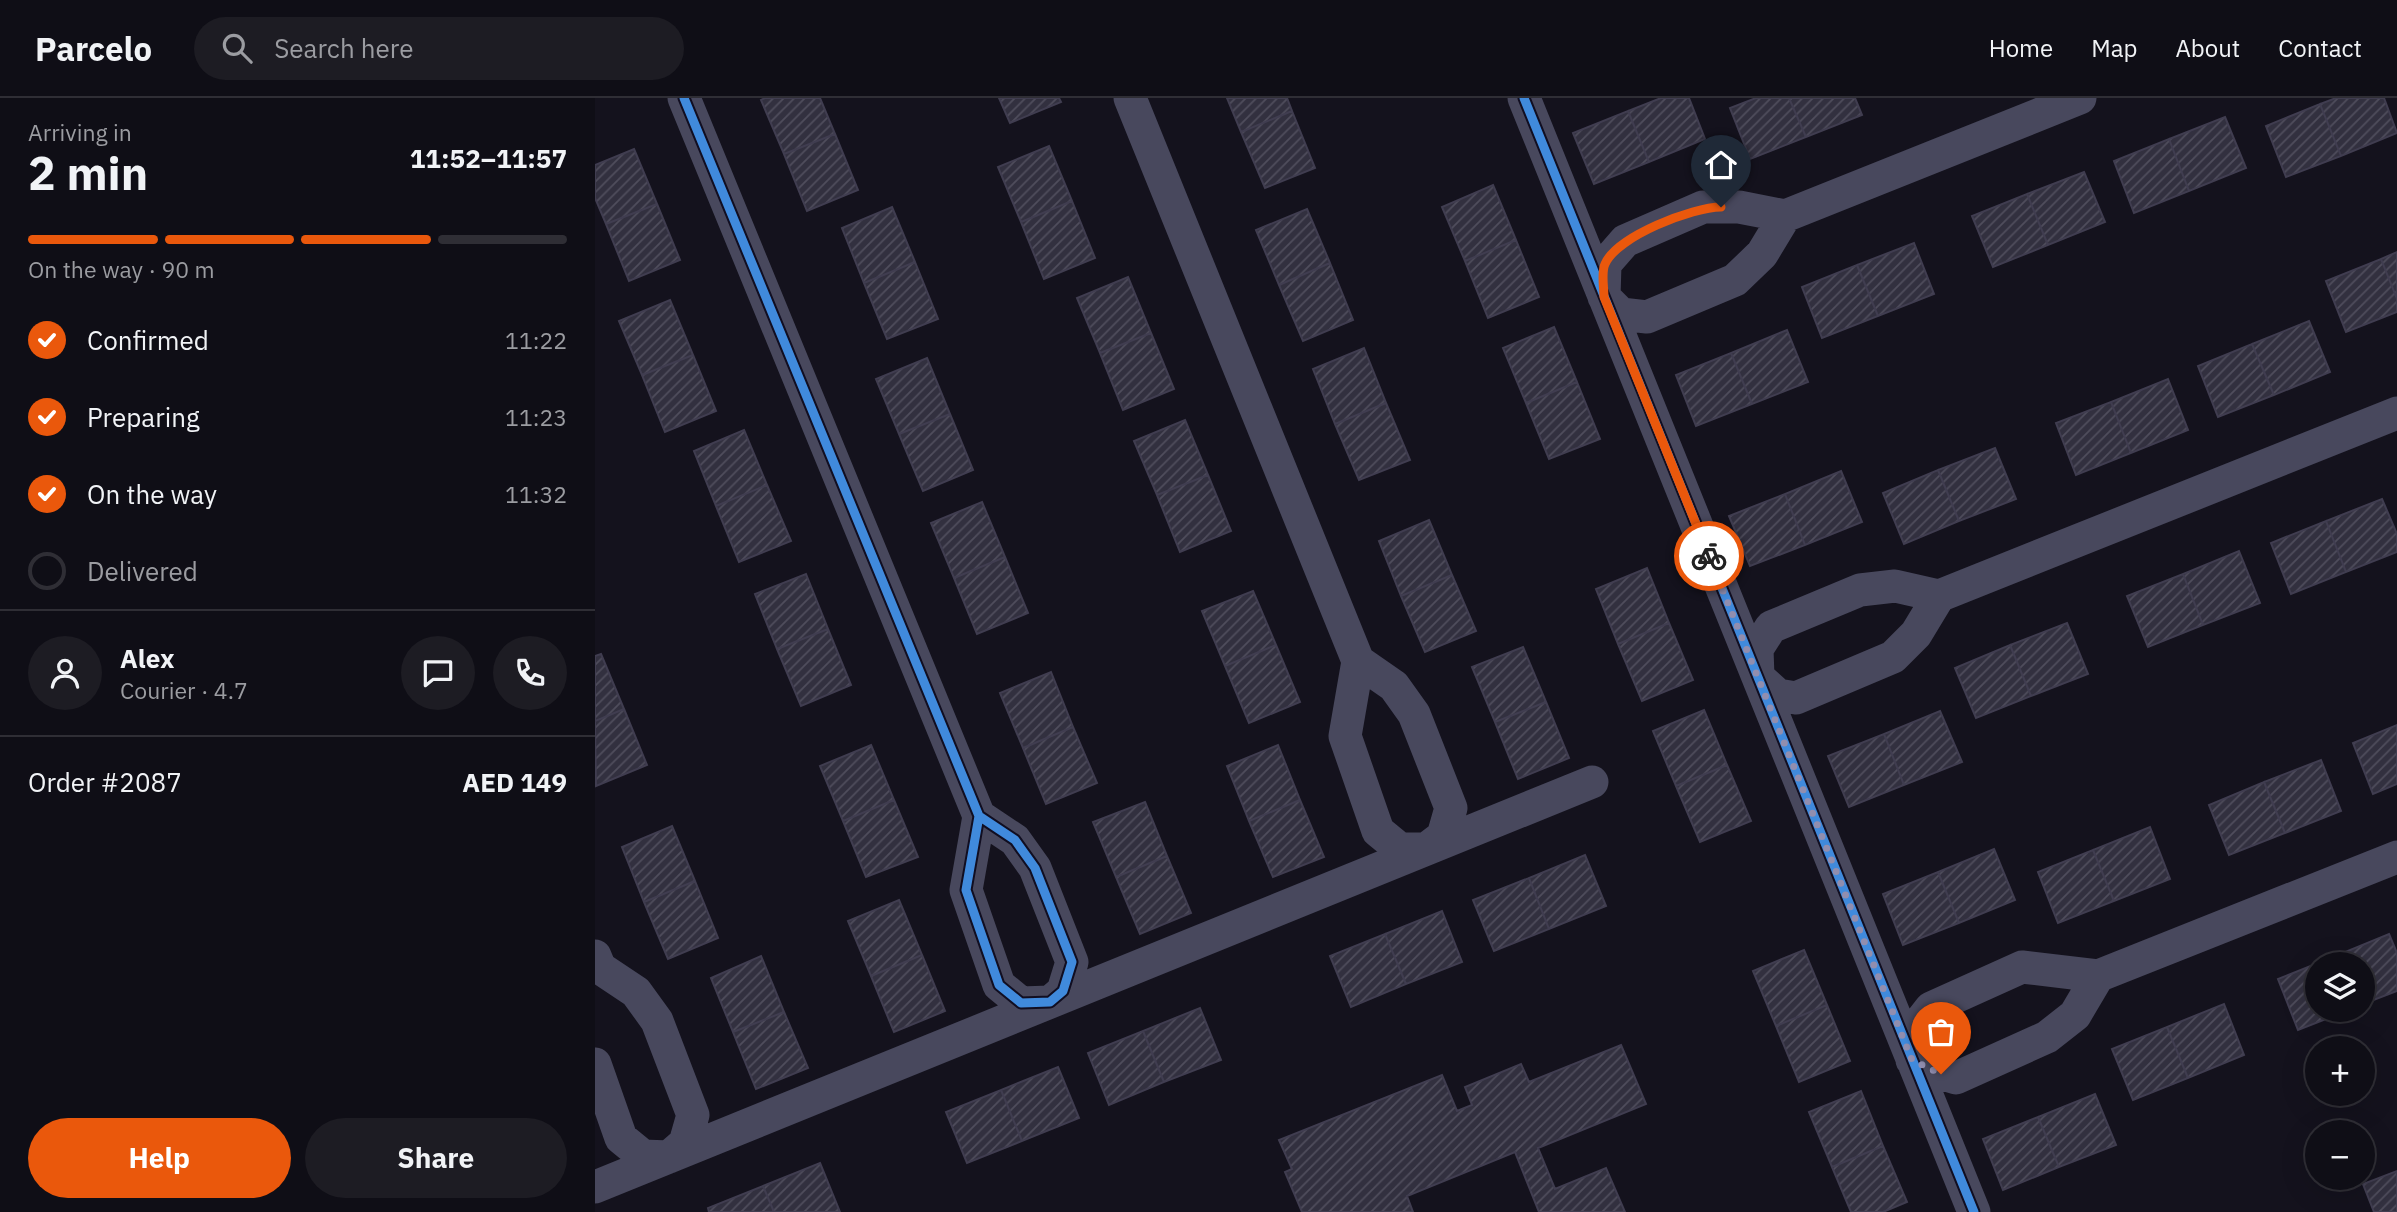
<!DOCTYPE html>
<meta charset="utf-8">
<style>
body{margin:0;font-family:"IBM Plex Sans",sans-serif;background:#1d1c23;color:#f1f3f6;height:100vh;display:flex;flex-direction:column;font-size:26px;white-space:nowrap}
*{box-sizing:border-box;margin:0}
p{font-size:23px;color:#9b9ca1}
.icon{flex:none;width:38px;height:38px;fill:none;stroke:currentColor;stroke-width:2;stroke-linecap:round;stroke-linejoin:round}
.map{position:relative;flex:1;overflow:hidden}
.sheet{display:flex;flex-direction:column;background:#0f0e16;width:595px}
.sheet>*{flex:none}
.fabs{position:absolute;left:1710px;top:854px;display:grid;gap:14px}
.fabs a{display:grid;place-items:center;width:70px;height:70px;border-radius:50%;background:#0f0e16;box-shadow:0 7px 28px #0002,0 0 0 2px #2f2e35;font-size:35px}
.pin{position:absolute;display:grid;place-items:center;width:60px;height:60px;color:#fff;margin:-72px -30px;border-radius:50% 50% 50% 0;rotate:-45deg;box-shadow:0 0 7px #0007}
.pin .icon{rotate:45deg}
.courier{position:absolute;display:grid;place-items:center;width:70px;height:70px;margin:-35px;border:5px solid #ea580c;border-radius:50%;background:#fff;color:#222;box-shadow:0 2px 9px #0007}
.head em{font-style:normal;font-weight:700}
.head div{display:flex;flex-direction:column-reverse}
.head{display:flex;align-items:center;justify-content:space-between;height:119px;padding:0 28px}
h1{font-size:46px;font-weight:700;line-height:52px}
.bar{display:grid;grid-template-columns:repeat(4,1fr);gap:10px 7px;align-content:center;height:84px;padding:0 28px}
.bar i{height:9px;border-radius:5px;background:#2f2e35}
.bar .active{background:#ea580c}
.bar p{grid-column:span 4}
.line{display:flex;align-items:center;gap:18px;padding:0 28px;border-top:2px solid #2f2e35}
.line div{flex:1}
.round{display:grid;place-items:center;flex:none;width:74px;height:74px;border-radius:37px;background:#1d1c23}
ol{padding:0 28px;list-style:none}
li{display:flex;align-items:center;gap:21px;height:77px}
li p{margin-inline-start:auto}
li .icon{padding:7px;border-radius:50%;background:#ea580c;color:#fff;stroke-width:4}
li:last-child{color:#9b9ca1}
li i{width:38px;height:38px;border:4px solid #2f2e35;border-radius:50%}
.button{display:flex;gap:14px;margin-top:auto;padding:14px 28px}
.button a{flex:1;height:80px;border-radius:42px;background:#ea580c;color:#fff;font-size:28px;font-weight:700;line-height:80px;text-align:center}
.button a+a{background:#1d1c23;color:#f1f3f6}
header{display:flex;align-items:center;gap:42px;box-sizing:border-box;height:98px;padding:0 35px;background:#0f0e16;border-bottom:2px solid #2f2e35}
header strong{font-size:33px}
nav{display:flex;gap:38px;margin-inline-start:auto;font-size:24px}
.search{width:490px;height:63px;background:#1d1c23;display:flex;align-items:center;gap:18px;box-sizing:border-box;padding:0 24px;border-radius:38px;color:#9b9ca1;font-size:26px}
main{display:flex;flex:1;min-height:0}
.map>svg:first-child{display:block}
.building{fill:url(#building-hatch);stroke:#403d50;stroke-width:2}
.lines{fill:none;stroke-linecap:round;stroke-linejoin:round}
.minor{stroke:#48485d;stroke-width:33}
.cycleway-casing{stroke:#110e21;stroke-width:13}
.cycleway{stroke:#408adc;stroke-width:9}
.done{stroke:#918eaf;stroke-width:7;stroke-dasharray:0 12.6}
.route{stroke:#ea580c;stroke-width:9}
</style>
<header>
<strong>Parcelo</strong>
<div class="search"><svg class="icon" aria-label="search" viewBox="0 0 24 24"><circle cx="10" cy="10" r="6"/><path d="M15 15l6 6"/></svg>Search here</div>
<nav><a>Home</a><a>Map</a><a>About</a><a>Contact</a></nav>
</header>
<main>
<section class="sheet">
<div class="head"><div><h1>2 min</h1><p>Arriving in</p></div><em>11:52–11:57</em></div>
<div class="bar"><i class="active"></i><i class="active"></i><i class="active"></i><i></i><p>On the way · 90 m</p></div>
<ol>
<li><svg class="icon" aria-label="check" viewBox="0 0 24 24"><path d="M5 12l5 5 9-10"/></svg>Confirmed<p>11:22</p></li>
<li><svg class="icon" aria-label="check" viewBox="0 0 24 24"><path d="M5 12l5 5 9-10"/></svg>Preparing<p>11:23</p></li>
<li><svg class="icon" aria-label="check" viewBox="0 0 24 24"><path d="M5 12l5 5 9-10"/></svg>On the way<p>11:32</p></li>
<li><i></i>Delivered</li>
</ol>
<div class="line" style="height:126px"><a class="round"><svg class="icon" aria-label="person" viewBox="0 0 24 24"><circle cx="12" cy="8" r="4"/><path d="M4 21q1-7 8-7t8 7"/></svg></a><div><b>Alex</b><p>Courier · 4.7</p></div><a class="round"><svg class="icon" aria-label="chat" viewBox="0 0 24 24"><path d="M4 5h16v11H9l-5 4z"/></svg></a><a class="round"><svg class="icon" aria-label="phone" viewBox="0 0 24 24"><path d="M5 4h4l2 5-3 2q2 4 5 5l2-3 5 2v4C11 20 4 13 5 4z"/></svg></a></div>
<div class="line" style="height:91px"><div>Order #2087</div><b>AED 149</b></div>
<div class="button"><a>Help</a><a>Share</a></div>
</section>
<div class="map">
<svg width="1802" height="1114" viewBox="0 0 1802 1114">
<defs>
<pattern id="building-hatch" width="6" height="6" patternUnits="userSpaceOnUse" patternTransform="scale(1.75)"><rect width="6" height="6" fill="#32303f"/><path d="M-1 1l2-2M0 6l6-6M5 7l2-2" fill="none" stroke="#4f4d5c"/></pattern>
</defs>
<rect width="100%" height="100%" fill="#14121d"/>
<path class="building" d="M 170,0 L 225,0 L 240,36 L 189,56 L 166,2 Z
M 404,0 L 464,0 L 466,4 L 415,25 Z
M 632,0 L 692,0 L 697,13 L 646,34 Z
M 1066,0 L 1094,0 L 1110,41 L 1054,64 L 1033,13 Z
M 1161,0 L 1194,0 L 1211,39 L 1155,61 L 1135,10 Z
M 1194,0 L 1260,0 L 1267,17 L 1211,39 Z
M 1741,0 L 1789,0 L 1802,35 L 1746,58 L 1725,6 Z
M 1725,6 L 1746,58 L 1691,79 L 1671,28 Z
M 697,13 L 720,70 L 670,90 L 646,34 Z
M 1033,13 L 1054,64 L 999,86 L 978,35 Z
M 1630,19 L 1651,70 L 1594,93 L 1574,41 Z
M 240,36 L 263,92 L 212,113 L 189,56 Z
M 1574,41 L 1594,93 L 1539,115 L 1519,63 Z
M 454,48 L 477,103 L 426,124 L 403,69 Z
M 39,51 L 62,106 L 11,126 L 0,100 L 0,67 Z
M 1489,74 L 1510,124 L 1453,147 L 1432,96 Z
M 898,87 L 921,142 L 870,163 L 847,109 Z
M 1432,96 L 1453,147 L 1398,169 L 1377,118 Z
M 477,103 L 500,160 L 449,181 L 426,124 Z
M 62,106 L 85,162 L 34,183 L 11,126 Z
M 297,109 L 320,164 L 269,185 L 247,130 Z
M 712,111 L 735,165 L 684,187 L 661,132 Z
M 921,142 L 944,199 L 893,220 L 870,163 Z
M 1319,145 L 1339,196 L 1283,218 L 1262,167 Z
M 1802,154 L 1802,201 L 1786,161 Z
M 1786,161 L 1802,201 L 1802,214 L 1751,234 L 1731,183 Z
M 320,164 L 343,221 L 292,241 L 269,185 Z
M 735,165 L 758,222 L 708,243 L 684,187 Z
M 1262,167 L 1283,218 L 1227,240 L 1207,189 Z
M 533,179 L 556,235 L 505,255 L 482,200 Z
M 75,202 L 98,257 L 47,277 L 24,223 Z
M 1714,223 L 1735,274 L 1679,297 L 1657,246 Z
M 959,229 L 982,284 L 931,305 L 908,250 Z
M 1192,232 L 1213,284 L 1157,306 L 1136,255 Z
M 556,235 L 579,291 L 528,312 L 505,255 Z
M 1657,246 L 1679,297 L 1623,319 L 1603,268 Z
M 769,250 L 791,305 L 740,326 L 718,271 Z
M 1136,255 L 1157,306 L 1101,328 L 1081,277 Z
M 98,257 L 121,313 L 70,334 L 47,277 Z
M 332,260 L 355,316 L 304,336 L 281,281 Z
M 1573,281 L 1593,332 L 1536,355 L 1516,304 Z
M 982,284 L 1005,341 L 954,361 L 931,305 Z
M 1516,304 L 1536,355 L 1481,377 L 1461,325 Z
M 791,305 L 815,362 L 764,382 L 740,326 Z
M 355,316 L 378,372 L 328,393 L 304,336 Z
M 590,322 L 613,377 L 562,397 L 539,343 Z
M 149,332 L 172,387 L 121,408 L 99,353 Z
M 1400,350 L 1421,401 L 1364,423 L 1343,372 Z
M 1343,372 L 1364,423 L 1309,446 L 1288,395 Z
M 1246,373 L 1267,424 L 1210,447 L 1190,396 Z
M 613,377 L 636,433 L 585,454 L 562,397 Z
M 172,387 L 196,443 L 144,464 L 121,408 Z
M 1190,396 L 1210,447 L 1155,468 L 1134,418 Z
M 1787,401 L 1802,436 L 1802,454 L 1751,474 L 1731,423 Z
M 387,404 L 410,459 L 359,480 L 336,425 Z
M 834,422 L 857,477 L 806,498 L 784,443 Z
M 1731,423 L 1751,474 L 1696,496 L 1676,445 Z
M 1644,453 L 1665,505 L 1608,527 L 1588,476 Z
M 410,459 L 433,515 L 382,536 L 359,480 Z
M 1052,470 L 1074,525 L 1023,546 L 1001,491 Z
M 211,476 L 233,531 L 182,551 L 160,496 Z
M 1588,476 L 1608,527 L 1553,549 L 1532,498 Z
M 857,477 L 881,533 L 830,554 L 806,498 Z
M 658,493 L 681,547 L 630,568 L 607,513 Z
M 1074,525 L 1098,582 L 1047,603 L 1023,546 Z
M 1472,525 L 1493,576 L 1436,598 L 1415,547 Z
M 233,531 L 256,587 L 206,608 L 182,551 Z
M 681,547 L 705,604 L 654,625 L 630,568 Z
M 1415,547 L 1436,598 L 1381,620 L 1360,570 Z
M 928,549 L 951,604 L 900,624 L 877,569 Z
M 6,556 L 29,611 L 0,623 L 0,558 Z
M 456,574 L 478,629 L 428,650 L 405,595 Z
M 951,604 L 974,660 L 923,681 L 900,624 Z
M 29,611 L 52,667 L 1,688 L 0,623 Z
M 1109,612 L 1132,667 L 1081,688 L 1058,633 Z
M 1345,613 L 1367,664 L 1309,687 L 1289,636 Z
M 1802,627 L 1802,686 L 1778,696 L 1758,645 Z
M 478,629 L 502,685 L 451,706 L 428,650 Z
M 1289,636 L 1309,687 L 1254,709 L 1233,658 Z
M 276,647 L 299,702 L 248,723 L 225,668 Z
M 683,647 L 705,702 L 654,723 L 632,668 Z
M 1726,662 L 1746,713 L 1690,735 L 1669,684 Z
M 1132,667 L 1156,723 L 1105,744 L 1081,688 Z
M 1669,684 L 1690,735 L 1634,757 L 1614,707 Z
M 299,702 L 323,759 L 271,779 L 248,723 Z
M 705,702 L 729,759 L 678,779 L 654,723 Z
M 550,704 L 572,758 L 521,779 L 498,724 Z
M 77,728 L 100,783 L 49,804 L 27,749 Z
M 1555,729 L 1575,781 L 1519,803 L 1498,752 Z
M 1399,751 L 1420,802 L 1364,825 L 1343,774 Z
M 1498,752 L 1519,803 L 1463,825 L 1443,774 Z
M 990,757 L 1011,808 L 954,831 L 934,780 Z
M 572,758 L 596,815 L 545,836 L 521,779 Z
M 1343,774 L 1364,825 L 1308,847 L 1288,796 Z
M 934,780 L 954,831 L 899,853 L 878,802 Z
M 100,783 L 123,840 L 73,861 L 49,804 Z
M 304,802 L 327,857 L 276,878 L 253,823 Z
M 847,813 L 867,864 L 811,886 L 790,836 Z
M 790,836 L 811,886 L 756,909 L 735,858 Z
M 1794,836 L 1802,855 L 1802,893 L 1768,906 L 1768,866 L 1741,866 L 1738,859 Z
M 1209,852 L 1232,907 L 1181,928 L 1158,873 Z
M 327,857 L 350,913 L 299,934 L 276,878 Z
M 166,858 L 189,914 L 138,934 L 116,880 Z
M 1738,859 L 1741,866 L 1722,866 L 1722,912 L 1754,912 L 1703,932 L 1683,881 Z
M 1629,906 L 1649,957 L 1593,980 L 1572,929 Z
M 1232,907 L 1255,963 L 1204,984 L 1181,928 Z
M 605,910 L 626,962 L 569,984 L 548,933 Z
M 189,914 L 213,970 L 161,991 L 138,934 Z
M 1572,929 L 1593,980 L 1538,1002 L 1517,951 Z
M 548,933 L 569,984 L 514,1007 L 493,955 Z
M 1026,947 L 1051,1006 L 943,1050 L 960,1091 L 1011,1070 L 1030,1114 L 944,1114 L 920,1054 L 812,1098 L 818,1114 L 707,1114 L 690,1074 L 697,1071 L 684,1042 L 847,977 L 862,1013 L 877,1007 L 870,989 L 926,966 L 934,984 Z
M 463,969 L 484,1020 L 427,1043 L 406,992 Z
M 406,992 L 427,1043 L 372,1065 L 351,1014 Z
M 1266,993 L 1288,1048 L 1237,1069 L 1214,1014 Z
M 1500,996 L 1521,1047 L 1464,1069 L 1443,1019 Z
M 1443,1019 L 1464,1069 L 1408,1092 L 1388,1041 Z
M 1288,1048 L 1312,1104 L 1288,1114 L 1256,1114 L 1237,1069 Z
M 225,1065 L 245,1114 L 179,1114 L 168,1088 Z
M 1802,1073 L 1802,1114 L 1779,1114 L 1768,1086 Z
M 168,1088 L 179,1114 L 114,1114 L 113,1110 Z"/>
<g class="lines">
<path class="minor" d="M 89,0 L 384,718 L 420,742 L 440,770 L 477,864 L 468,893 L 455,904 L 426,905 L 404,887 L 371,792 L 384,718
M 535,0 L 763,563 L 750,638 L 783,733 L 805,751 L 831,751 L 848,738 L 856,710 L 819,616 L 799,588 L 763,563
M 929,0 L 1379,1114
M 1190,118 L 1167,156 L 1140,182 L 1052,219 L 1026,216 L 1009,199 L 1010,166 L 1030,143 L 1108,109 L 1144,109 L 1190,118 L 1485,0
M 1344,498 L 1321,536 L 1298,559 L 1201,600 L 1183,597 L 1163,579 L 1162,551 L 1176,529 L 1265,492 L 1300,488 L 1344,498 L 1802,315
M 0,858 L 5,870 L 41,894 L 62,923 L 98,1017 L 90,1045 L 74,1059 L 48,1058 L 26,1040 L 0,966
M 1503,878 L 1480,917 L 1452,939 L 1361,980 L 1331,971 L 1317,962 L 1318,933 L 1336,910 L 1427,869 L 1503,878 L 1802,759
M 0,1089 L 997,684"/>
<defs>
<path id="cycleway" d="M 89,0 L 384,718 L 420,742 L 440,770 L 477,864 L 468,893 L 455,904 L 426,905 L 404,887 L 371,792 L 384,718
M 929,0 L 1379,1114"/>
</defs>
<use href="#cycleway" class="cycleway-casing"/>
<use href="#cycleway" class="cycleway"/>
</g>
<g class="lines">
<path class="done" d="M 1114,458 L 1317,962 L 1346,976"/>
<path class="route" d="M 1114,458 L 1009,199 C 1009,190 1006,174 1010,166 C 1022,138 1098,109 1126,109"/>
</g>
</svg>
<div class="fabs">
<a><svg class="icon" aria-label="layers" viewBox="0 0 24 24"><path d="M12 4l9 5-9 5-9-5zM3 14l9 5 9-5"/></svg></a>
<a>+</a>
<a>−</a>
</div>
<div class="pin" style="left:1346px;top:976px;background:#ea580c"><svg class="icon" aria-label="bag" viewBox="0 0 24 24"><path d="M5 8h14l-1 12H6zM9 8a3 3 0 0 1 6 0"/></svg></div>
<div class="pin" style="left:1126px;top:109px;background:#1f2937"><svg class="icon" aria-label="home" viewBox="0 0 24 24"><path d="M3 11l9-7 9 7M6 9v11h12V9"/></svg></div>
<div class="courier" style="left:1114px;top:458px"><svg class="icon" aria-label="bike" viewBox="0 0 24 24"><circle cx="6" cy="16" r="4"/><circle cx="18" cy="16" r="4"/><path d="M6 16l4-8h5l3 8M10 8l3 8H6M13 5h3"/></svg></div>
</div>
</main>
